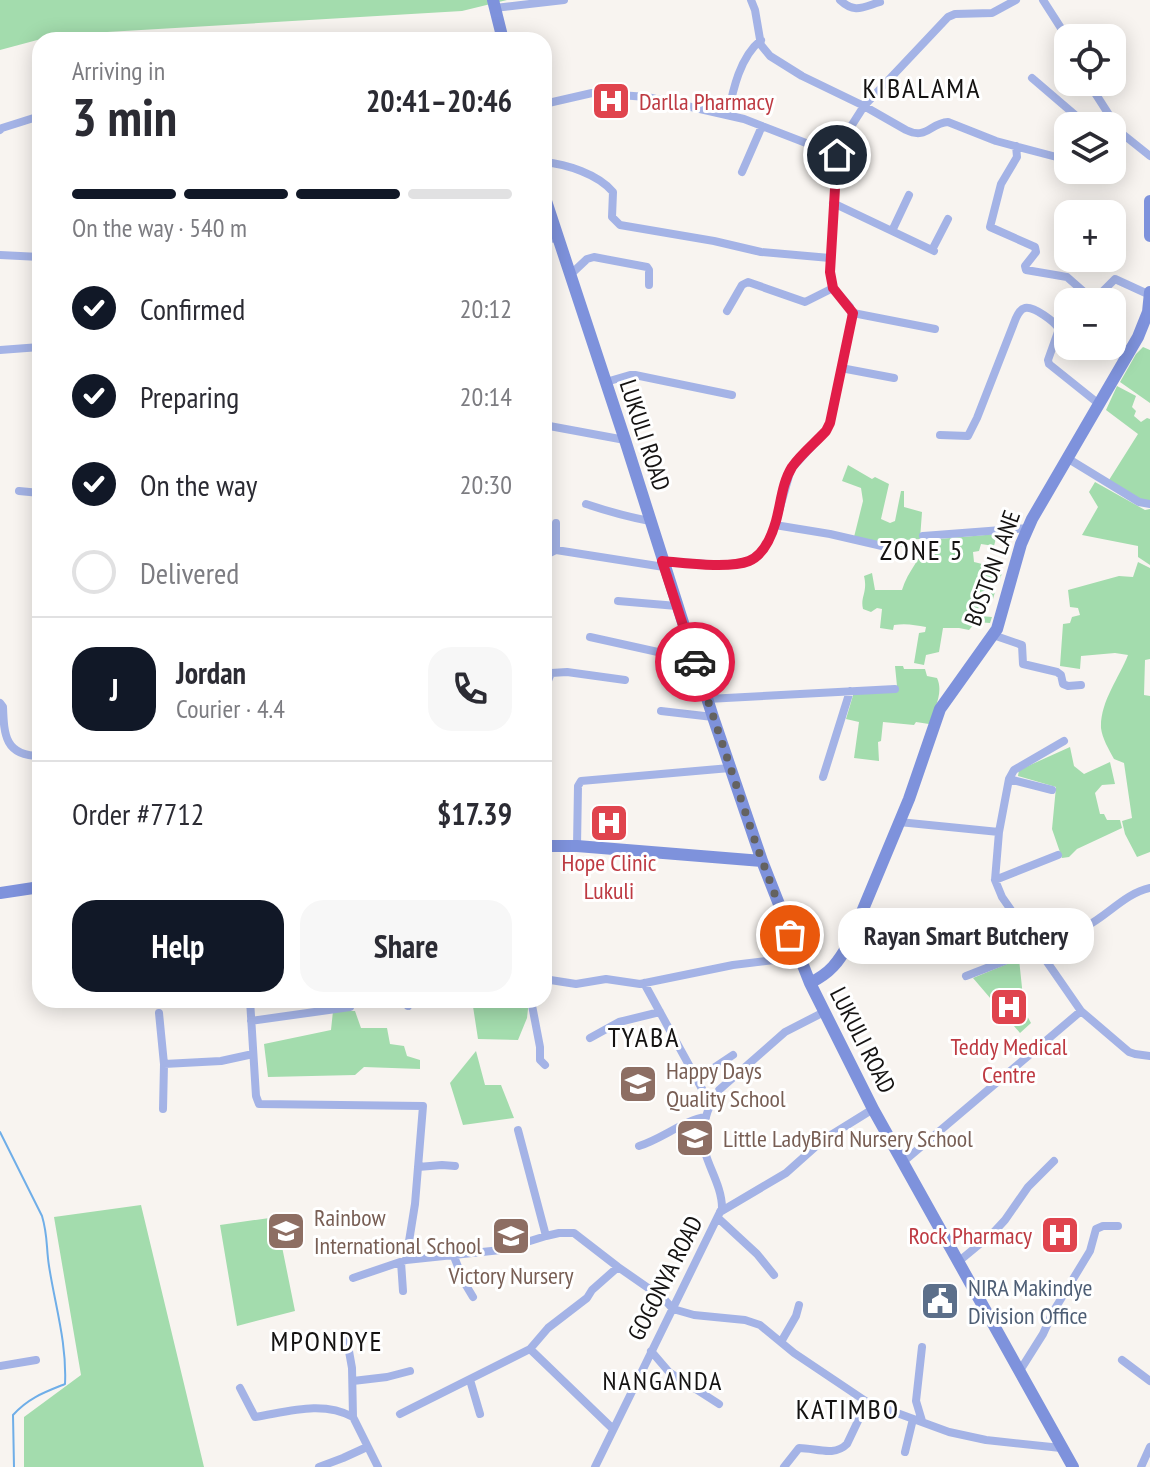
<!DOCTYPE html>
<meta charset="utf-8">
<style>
body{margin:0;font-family:"PT Sans Narrow",sans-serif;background:#f7f7f7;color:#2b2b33;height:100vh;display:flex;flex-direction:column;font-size:30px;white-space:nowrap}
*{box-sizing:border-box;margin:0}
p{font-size:26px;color:#7c7c81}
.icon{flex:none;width:44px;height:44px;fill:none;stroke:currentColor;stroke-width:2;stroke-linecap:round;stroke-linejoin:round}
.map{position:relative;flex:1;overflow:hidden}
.drawer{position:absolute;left:32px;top:32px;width:520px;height:976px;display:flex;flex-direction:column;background:#fff;border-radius:24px;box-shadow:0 4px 20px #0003}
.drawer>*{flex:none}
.controls{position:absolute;left:1054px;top:24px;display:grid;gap:16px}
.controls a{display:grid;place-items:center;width:72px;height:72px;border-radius:16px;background:#fff;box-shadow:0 4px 20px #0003;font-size:40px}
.pin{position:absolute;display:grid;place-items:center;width:68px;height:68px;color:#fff;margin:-34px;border:4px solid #fff;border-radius:50%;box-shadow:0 2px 8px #0007}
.courier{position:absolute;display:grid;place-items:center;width:80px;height:80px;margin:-40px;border:6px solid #e11d48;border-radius:50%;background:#fff;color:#222;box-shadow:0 2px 10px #0007}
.bubble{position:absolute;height:56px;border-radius:24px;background:#fff;box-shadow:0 4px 20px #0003;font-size:26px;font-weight:600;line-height:56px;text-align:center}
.overview em{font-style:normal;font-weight:600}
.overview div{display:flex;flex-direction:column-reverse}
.overview{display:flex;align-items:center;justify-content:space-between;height:136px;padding:0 40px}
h1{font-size:52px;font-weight:600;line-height:60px}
.bar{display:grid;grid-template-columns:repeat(4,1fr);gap:12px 8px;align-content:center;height:96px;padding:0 40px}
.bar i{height:10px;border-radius:6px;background:#e1e1e2}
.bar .active{background:#111827}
.bar p{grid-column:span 4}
.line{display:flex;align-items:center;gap:20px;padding:0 40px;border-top:2px solid #e1e1e2}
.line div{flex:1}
.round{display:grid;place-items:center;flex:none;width:84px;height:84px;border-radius:24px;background:#f7f7f7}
ol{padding:0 40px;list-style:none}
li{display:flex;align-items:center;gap:24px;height:88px}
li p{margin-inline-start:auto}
li .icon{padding:8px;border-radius:50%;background:#111827;color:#fff;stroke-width:4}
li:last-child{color:#7c7c81}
li i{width:44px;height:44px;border:4px solid #e1e1e2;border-radius:50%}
.button{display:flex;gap:16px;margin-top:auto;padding:16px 40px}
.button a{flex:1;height:92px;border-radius:24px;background:#111827;color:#fff;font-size:32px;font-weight:600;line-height:92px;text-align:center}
.button a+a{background:#f7f7f7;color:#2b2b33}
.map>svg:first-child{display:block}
.green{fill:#a3dcad}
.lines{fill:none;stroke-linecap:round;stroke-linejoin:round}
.stream{stroke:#6faee8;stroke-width:2}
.street{stroke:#a4b3e6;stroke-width:8}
.secondary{stroke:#7e92dc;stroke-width:12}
.done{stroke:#646260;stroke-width:8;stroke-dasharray:0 14.4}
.route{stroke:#e11d48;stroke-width:10}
.labels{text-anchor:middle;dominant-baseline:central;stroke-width:6;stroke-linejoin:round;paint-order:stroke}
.health-label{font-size:24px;fill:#be3a42;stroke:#fff}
.street-label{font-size:24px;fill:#151312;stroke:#fff}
.education-label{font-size:24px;fill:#785e54;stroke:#fff;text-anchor:start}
.service-label{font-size:24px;fill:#4e5e75;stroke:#fff;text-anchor:start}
.neighbourhood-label{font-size:26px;letter-spacing:2px;fill:#151312;stroke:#fff}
.quarter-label{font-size:28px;letter-spacing:2px;fill:#151312;stroke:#fff}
</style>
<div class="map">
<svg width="1150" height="1467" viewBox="0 0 1150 1467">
<rect width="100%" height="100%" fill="#f8f4f0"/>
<path class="green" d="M 0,0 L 507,0 L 462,11 L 56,35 L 0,50 Z
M 1143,347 L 1150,350 L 1150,403 L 1120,382 L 1136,354 Z
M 1117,386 L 1136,396 L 1132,407 L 1136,411 L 1134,416 L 1141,422 L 1147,418 L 1150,419 L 1150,500 L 1144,501 L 1109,480 L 1138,434 L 1106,410 Z
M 848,465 L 872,479 L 875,477 L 889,484 L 881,519 L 890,523 L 895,521 L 901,491 L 904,491 L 904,507 L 922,512 L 920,539 L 906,540 L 902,547 L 854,537 L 863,501 L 861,488 L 842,481 Z
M 1095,482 L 1145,510 L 1150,509 L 1150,565 L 1138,557 L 1138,546 L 1082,535 L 1098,507 L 1089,492 Z
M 997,534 L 994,546 L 981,544 L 979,551 L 973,552 L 974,562 L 1003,569 L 1000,580 L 994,581 L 993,585 L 989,585 L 987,591 L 995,592 L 993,599 L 981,598 L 978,610 L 980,616 L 992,617 L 990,623 L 976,622 L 969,630 L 959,628 L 943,628 L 939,652 L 926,655 L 924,665 L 914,663 L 919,633 L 925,632 L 926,627 C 915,625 906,623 894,625 L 893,630 L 880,628 L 882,609 L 877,608 L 871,612 L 863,609 C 860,597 868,592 864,576 L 872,573 L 875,590 L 902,590 C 908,570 921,560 927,540 Z
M 1138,562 L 1150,568 L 1150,659 L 1145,660 L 1144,695 L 1150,696 L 1150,852 L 1137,857 L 1125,834 L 1122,821 L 1132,818 L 1124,763 L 1114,759 C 1109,750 1102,738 1101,728 C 1100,702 1119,678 1128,655 L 1115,653 L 1081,656 L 1080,669 L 1060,666 L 1063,624 L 1070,623 L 1072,617 L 1080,615 L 1078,608 L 1070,607 L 1068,590 L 1119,576 L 1133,577 Z
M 895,666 L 903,666 L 904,669 L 925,669 L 927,676 L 937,678 C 944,693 934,709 929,724 L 916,722 L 914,725 L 883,722 L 881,741 L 878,742 L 879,761 L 854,758 L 859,722 L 846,719 L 854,692 L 897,686 Z
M 1070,747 L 1074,766 L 1084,774 L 1110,762 L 1115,784 L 1102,785 L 1095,793 L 1100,814 L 1104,814 L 1107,820 L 1120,820 L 1122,828 L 1077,849 L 1069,857 L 1062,858 L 1052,829 L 1056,787 L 1018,776 L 1019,770 Z
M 1019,959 L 1023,997 L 1019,1001 L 1031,1023 L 1020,1033 L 973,978 Z
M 472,1000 L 529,1000 L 527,1018 L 518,1040 L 478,1039 Z
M 333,1011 L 355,1011 L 361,1028 L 387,1028 L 390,1044 L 404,1046 L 407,1056 L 420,1060 L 420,1069 L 364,1067 L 355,1075 L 268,1077 L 264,1044 L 331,1030 Z
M 476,1051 L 485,1085 L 501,1085 L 514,1118 L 463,1125 L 450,1083 Z
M 141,1205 L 204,1467 L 24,1467 L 24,1417 L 81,1375 L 54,1217 Z
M 276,1217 L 295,1311 L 237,1326 L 220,1225 Z"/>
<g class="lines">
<path class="stream" d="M 0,1132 L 42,1216 C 48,1236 46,1247 49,1266 C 55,1305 67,1343 65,1384 C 45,1392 28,1398 13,1415 L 14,1467"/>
<path class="street" d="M 751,0 L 755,10 L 761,45 L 770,56 L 802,76 L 864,106 L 906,130 C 927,140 930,123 948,122 L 996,141 L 1068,160
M 840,0 C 855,14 863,7 880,2
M 1043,0 L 1068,39
M 495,8 L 564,0
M 1089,38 L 1104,29
M 1032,78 L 1088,126
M 1088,82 L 1120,132
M 544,104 L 592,93 L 647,97 L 744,119 L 837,155
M 728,115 C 733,89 740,57 761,40
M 0,130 L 2,128 L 40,116
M 1112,139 L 1120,132 L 1150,156
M 1016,146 L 1017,157 L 1001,184 L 990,227 L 1035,247 L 1036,252 L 1025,266 L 1026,270 L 1067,277 L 1092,299 L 1095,299 L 1115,279 L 1150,295
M 544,162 C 566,164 598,174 613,192 L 612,217 L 620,225 L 714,241 L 761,252 L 830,258
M 742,172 L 762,126
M 833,203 L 934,251
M 892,231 L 909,195
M 544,238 L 558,239
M 932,250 L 948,219
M 0,255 L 40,257
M 570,275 L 587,259 L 594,257 L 647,267 L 649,270 L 649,285
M 727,311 L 742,285 L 748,282 L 805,302 L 833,288
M 853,313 L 935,329
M 0,350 L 40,347
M 841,368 L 894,378
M 606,382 L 630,375 L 635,375 L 732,395
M 544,425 L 625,440
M 940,435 L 968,436 L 977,418 L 1016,318 C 1018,314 1020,309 1025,308 C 1034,306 1055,322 1059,329 L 1048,360 L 1049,364 L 1099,404
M 1067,458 L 1139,502 L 1150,504
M 19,491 L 40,493
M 586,504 C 607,511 628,517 650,521
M 556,523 L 556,550
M 775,525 L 830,534 L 882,546
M 923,536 L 1028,528
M 544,556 L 556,550 L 664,567
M 662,561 L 723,565 L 748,562 L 758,555 L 766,546 L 775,525 L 791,469 L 826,431 L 830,423 L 852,317 L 850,307 L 833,288 L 830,272 L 837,155 L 843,139 L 864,106 L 948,17 L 955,14 L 992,13 L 1016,0
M 618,601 L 677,606
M 993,635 L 1022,645 L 1023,664 L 1057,672 L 1061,675 L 1063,684 L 1068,686 L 1081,685
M 590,637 L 694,660
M 544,691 L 551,673 L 567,672 L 625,680
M 707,699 L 895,689
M 0,703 L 3,707 C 4,735 5,756 40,756
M 661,711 L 713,717
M 823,777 L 850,691
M 1009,779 L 1052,790
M 899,822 L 999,832 L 995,880 L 1002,897 L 1081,1011 L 1129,1052 L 1135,1054 L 1150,1056
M 999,832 L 1009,779 L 1014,770 L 1064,741
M 577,846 L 578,786 L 581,781 L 730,768
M 995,880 L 1058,855
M 966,976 C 1007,960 1048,945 1087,926 C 1108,915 1126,893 1150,888
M 544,979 L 576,984 L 606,979 L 640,984 L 733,965 L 799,957
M 644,983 L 707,1098 L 711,1101
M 250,1000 L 256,1096 L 259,1104 L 423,1106 L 415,1204 L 406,1260 L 501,1250 L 546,1236
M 531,1000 L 540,1047 L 540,1060 L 545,1065
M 408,1006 L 409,1000
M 159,1013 L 164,1064 L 221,1061 L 253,1054
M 251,1021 L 350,1007
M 590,1038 L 619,1022 L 660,1012
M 697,1079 L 733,1055
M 163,1109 L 164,1064
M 518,1130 L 546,1236 L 559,1233 L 574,1233 L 618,1267 L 664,1299 L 673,1309 L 694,1315 L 745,1320 L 760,1325 L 794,1353 L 867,1402 L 949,1432 L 986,1440 L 1061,1448
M 639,1146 C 662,1139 684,1120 706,1117
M 903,1162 L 1081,1011
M 418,1167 L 442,1165 L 455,1166
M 720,1212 L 786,1173 L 823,1140 L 873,1109
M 718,1218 L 757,1254 L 774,1275
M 453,1254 L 464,1282 L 473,1297
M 401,1262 L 403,1291
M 958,1262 L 993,1233 L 1005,1220 L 1028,1187 L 1054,1161
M 353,1278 L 406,1260
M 347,1340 L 352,1368 L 353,1417 L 378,1467
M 781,1342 L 796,1316 L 799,1305
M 922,1347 L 916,1401 L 922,1421
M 530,1349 L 613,1429
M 651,1351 L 669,1372 L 719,1404
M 1122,1360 L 1150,1381
M 0,1366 L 36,1360
M 1019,1372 L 1043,1334 L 1053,1312 L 1090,1251 L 1096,1229 L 1103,1226 L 1118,1226
M 470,1380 L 480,1414
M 353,1381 L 387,1377 L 410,1371
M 240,1388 L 255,1417 C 287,1412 322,1400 353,1417
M 400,1414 L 530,1349 L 548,1328 L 587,1298 L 592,1290 L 618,1267
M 905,1452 L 913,1419
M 319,1467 L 343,1458 L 367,1447
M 595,1467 L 722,1208 C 722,1188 710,1170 705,1152 C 699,1130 707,1107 719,1090 L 785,1032 L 824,1012
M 784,1467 L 799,1448 C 816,1448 834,1457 847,1444 L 867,1402
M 1141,1467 L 1150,1447"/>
<path class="secondary" d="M 493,0 L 503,40
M 544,195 L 625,440 L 713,717 L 762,861 L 810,983 L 873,1109 L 1073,1467
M 1150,201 L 1150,236
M 544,846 L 577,846 L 762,861
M 0,893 L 40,887
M 810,983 C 830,973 838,963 849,943 L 909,799 L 940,709 L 997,629 L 1021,544 L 1032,519 L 1138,337 L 1148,312 L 1150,292"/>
</g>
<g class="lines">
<path class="done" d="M 695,662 L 756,844 L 790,935"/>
<path class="route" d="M 695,662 L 662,561 C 685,563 729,569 749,561 C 764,555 772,535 776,521 C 781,503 782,483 792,467 C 801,454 815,443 826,431 L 830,423 L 853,313 L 833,288 L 830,272 L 837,155"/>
</g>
<defs>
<symbol id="hospital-square" viewBox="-11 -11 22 22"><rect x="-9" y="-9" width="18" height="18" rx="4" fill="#e0444e" stroke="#fff"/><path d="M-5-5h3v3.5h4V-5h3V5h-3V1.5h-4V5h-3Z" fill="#fff"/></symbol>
<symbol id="school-square" viewBox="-11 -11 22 22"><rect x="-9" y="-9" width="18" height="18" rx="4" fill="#8d6e63" stroke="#fff"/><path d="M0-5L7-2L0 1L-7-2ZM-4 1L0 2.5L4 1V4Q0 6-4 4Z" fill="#fff"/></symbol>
<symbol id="civic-square" viewBox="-11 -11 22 22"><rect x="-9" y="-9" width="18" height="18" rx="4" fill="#5c6f8a" stroke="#fff"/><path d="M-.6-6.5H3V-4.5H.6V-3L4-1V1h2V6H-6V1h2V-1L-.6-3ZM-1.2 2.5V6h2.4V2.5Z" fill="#fff"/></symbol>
</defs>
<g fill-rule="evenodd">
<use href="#hospital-square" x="589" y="79" width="44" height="44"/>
<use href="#hospital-square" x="587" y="801" width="44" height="44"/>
<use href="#hospital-square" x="987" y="985" width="44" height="44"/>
<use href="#school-square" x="616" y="1062" width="44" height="44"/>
<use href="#school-square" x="673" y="1116" width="44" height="44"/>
<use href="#school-square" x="264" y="1209" width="44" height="44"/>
<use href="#hospital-square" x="1038" y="1213" width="44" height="44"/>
<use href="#school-square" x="489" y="1214" width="44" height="44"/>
<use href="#civic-square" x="918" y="1279" width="44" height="44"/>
</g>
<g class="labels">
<g class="health-label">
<text x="639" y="101" text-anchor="start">Darlla Pharmacy</text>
<text x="609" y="862">Hope Clinic<tspan x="609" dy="28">Lukuli</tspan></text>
<text x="1009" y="1046">Teddy Medical<tspan x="1009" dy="28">Centre</tspan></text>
<text x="1032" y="1235" text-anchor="end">Rock Pharmacy</text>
</g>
<g class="street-label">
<text transform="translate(645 435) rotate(72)">LUKULI ROAD</text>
<text transform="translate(992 568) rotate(-70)">BOSTON LANE</text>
<text transform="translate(863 1040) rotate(63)">LUKULI ROAD</text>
<text transform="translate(665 1278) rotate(-63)">GOGONYA ROAD</text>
</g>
<g class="education-label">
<text x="666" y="1070">Happy Days<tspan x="666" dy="28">Quality School</tspan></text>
<text x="723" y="1138">Little LadyBird Nursery School</text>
<text x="314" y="1217">Rainbow<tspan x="314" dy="28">International School</tspan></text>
<text x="511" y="1275" text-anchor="middle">Victory Nursery</text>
</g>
<g class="service-label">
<text x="968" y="1287">NIRA Makindye<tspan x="968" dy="28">Division Office</tspan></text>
</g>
<g class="neighbourhood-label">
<text x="663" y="1380">NANGANDA</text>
</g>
<g class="quarter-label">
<text x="922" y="87">KIBALAMA</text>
<text x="922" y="549">ZONE 5</text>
<text x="644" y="1036">TYABA</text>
<text x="327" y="1340">MPONDYE</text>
<text x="848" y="1408">KATIMBO</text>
</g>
</g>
</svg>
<div class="controls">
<a><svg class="icon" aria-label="locate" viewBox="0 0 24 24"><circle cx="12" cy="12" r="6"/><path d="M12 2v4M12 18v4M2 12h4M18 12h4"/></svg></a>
<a><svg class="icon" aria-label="layers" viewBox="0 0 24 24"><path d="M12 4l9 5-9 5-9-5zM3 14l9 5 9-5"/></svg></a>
<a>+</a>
<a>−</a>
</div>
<div class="pin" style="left:790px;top:935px;background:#ea580c"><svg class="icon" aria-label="bag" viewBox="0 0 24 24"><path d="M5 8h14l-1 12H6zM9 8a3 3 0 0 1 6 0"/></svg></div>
<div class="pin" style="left:837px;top:155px;background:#1f2937"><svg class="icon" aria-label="home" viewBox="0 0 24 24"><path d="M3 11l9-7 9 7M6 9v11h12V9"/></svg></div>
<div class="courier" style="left:695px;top:662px"><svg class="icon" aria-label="car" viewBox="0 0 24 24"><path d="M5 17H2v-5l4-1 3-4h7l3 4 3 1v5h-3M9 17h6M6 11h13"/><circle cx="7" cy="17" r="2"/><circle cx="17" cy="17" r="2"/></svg></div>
<div class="bubble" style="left:838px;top:908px;width:256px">Rayan Smart Butchery</div>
<section class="drawer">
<div class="overview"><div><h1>3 min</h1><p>Arriving in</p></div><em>20:41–20:46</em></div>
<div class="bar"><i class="active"></i><i class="active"></i><i class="active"></i><i></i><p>On the way · 540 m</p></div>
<ol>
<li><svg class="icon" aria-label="check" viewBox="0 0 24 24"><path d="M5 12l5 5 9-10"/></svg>Confirmed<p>20:12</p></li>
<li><svg class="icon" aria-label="check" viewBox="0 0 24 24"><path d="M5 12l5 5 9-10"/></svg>Preparing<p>20:14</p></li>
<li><svg class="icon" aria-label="check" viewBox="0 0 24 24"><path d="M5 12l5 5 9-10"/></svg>On the way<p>20:30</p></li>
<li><i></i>Delivered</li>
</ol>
<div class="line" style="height:144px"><b class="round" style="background:#111827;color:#fff">J</b><div><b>Jordan</b><p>Courier · 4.4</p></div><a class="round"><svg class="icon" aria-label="phone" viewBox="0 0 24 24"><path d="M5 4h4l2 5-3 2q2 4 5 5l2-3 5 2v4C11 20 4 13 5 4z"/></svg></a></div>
<div class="line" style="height:104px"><div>Order #7712</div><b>$17.39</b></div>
<div class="button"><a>Help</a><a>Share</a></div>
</section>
</div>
